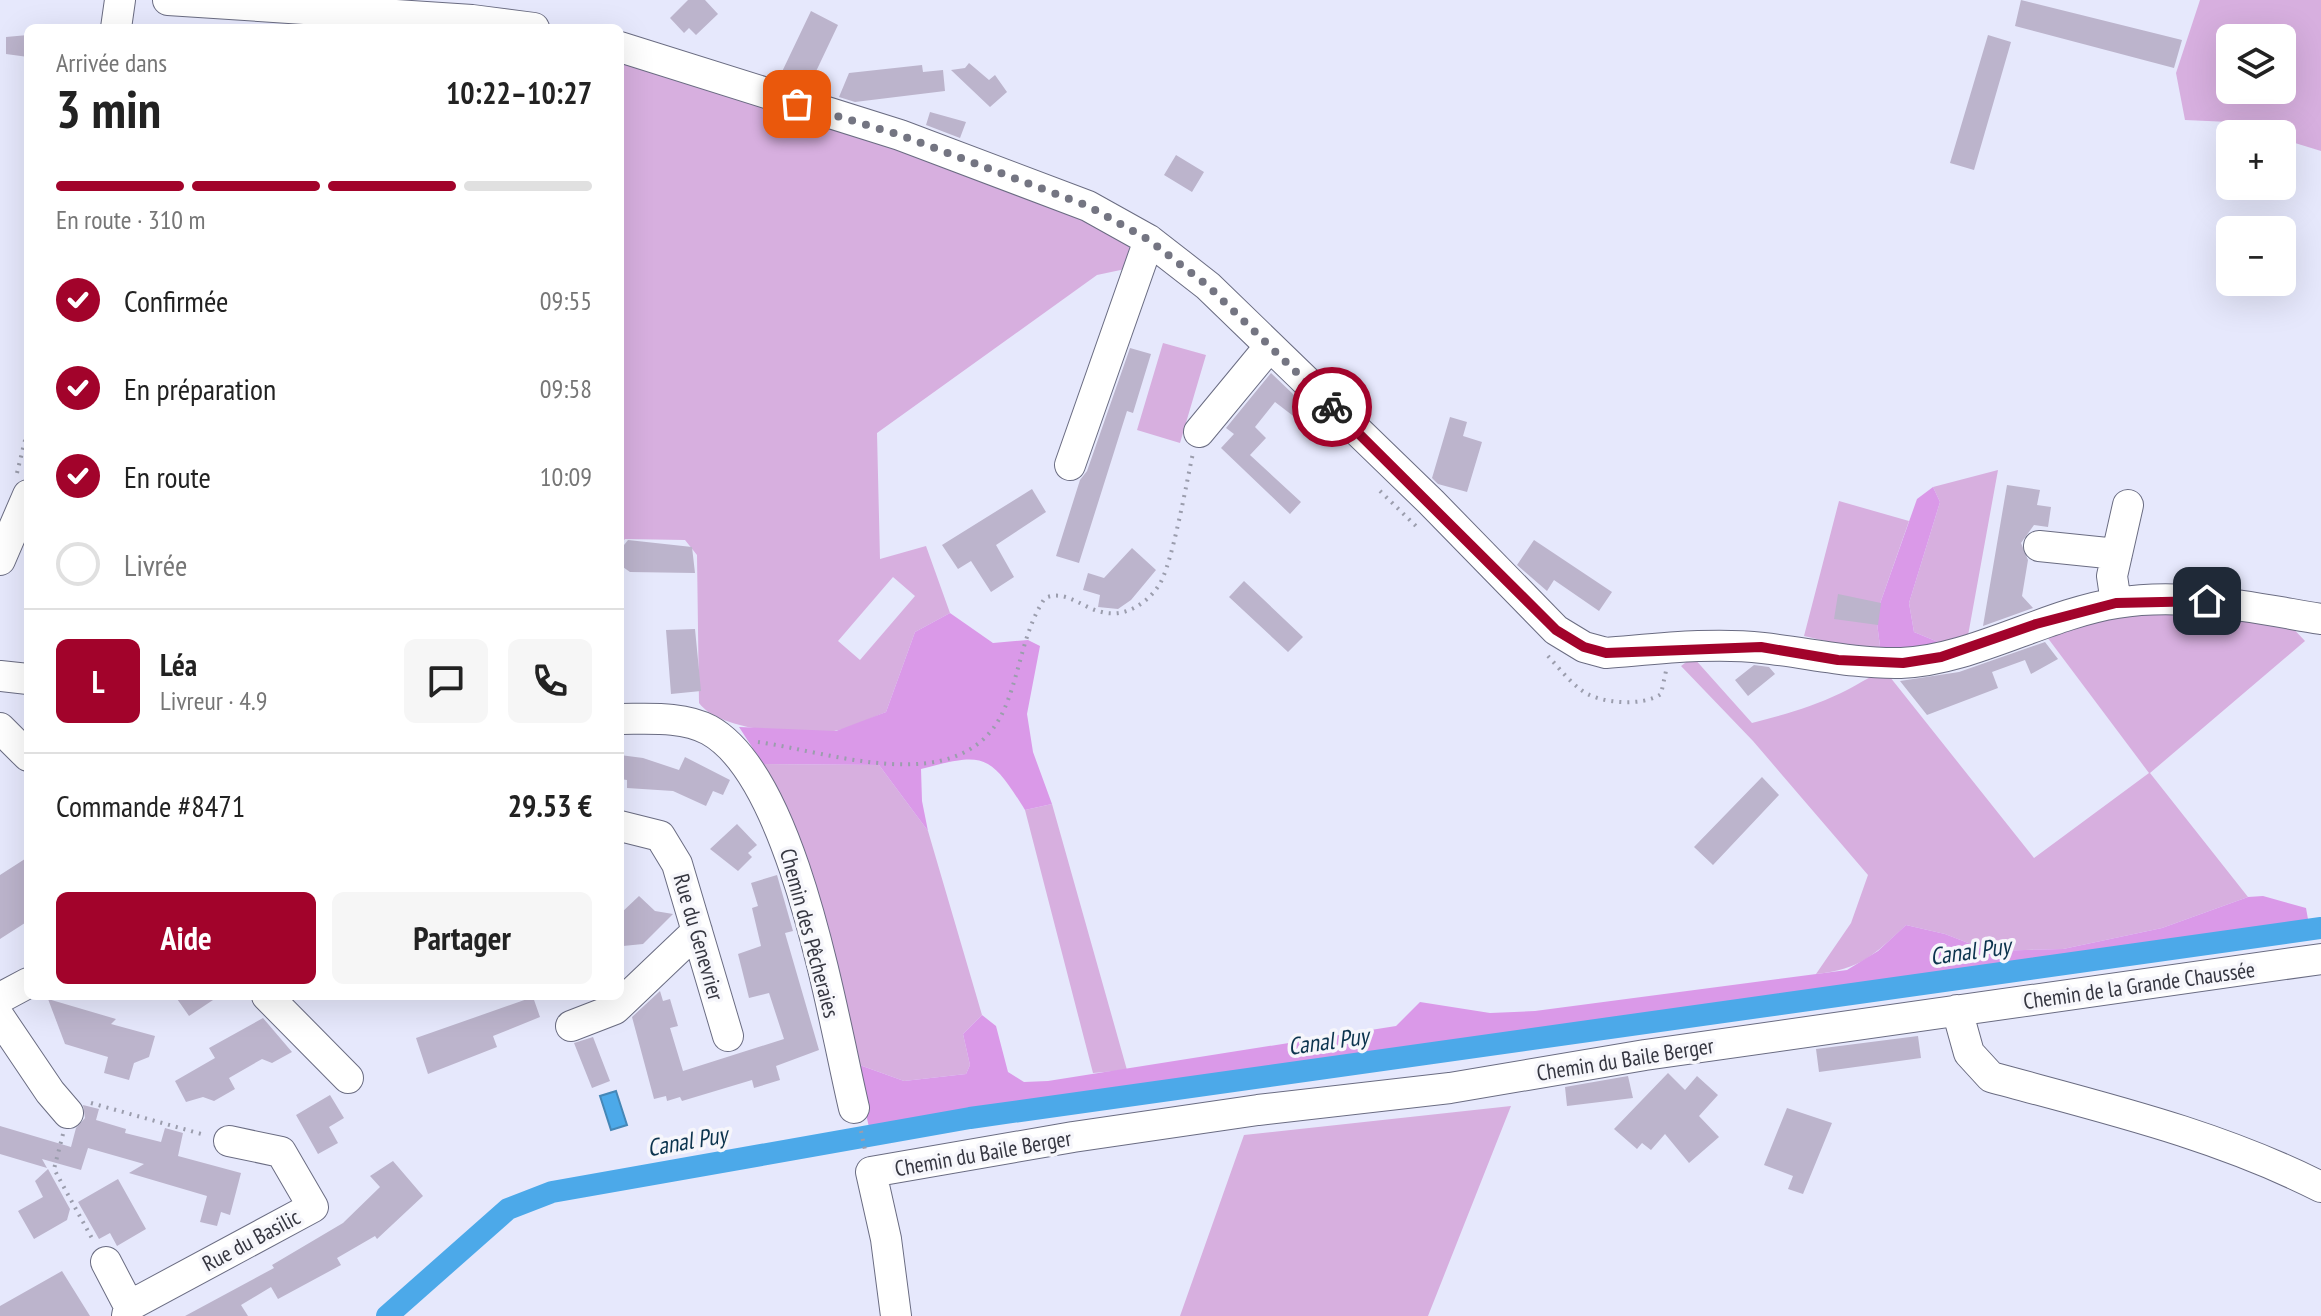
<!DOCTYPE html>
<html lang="fr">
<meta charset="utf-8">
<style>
body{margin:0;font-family:"PT Sans Narrow",sans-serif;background:#f6f6f6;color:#222;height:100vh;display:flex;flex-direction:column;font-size:30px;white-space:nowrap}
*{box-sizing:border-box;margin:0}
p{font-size:26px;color:#767676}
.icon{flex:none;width:44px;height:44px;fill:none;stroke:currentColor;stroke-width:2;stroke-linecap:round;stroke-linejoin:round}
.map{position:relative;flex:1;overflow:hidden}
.side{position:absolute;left:24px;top:24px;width:600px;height:976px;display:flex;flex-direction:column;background:#fff;border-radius:12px;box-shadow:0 8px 32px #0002}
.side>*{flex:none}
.buttons{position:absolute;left:2216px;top:24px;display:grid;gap:16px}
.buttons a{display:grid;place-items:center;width:80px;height:80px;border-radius:12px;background:#fff;box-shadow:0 8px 32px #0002;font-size:40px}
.pin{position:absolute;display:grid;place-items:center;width:68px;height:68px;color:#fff;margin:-34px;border-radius:16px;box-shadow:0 4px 12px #0006}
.courier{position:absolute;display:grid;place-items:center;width:80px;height:80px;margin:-40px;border:6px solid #a2032b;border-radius:50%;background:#fff;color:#222;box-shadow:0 2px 10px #0007}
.overview em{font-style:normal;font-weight:700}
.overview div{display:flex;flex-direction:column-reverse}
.overview{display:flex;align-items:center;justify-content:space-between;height:136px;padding:0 32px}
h1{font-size:52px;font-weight:700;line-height:60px}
.bar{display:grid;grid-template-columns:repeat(4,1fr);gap:12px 8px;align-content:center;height:96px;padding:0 32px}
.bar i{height:10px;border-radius:6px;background:#e0e0e0}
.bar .current{background:#a2032b}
.bar p{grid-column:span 4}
.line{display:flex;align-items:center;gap:20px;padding:0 32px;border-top:2px solid #e0e0e0}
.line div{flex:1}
.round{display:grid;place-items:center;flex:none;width:84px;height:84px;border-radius:12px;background:#f6f6f6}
ol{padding:0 32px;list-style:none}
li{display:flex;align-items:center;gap:24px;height:88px}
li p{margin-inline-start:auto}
li .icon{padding:8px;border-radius:50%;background:#a2032b;color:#fff;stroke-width:4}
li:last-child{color:#767676}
li i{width:44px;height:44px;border:4px solid #e0e0e0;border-radius:50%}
.action{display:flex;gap:16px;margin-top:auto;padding:16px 32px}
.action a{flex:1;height:92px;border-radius:12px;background:#a2032b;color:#fff;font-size:32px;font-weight:700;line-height:92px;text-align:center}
.action a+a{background:#f6f6f6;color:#222}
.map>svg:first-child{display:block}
.green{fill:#d7afdf;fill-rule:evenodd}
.forest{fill:#da99e8}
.water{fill:#4ca9e9;stroke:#4587b7;stroke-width:2}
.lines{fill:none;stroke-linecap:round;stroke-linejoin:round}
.canal{stroke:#4ca9e9;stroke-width:22}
.building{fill:#bcb4cc}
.minor-casing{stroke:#6a6c82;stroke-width:32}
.path{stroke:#9b9dad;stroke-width:4;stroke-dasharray:2 6;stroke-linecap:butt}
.minor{stroke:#fff;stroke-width:30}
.done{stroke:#747582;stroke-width:8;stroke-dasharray:0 14.4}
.route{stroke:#a2032b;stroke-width:10}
.labels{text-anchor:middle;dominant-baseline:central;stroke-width:7;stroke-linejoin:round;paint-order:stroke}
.street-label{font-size:22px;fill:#363741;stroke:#f6f6fb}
.water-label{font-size:24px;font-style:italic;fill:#0c344e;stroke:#f6f6fb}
</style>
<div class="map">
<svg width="2321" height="1316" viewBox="0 0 2321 1316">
<rect width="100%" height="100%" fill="#e6e8fc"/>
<path class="green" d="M 2200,0 L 2321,0 L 2321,151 L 2282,139 L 2282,134 L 2267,134 L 2230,122 L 2185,120 L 2176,73 ZM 2230,38 L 2282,38 L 2282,90 L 2230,90 Z
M 620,58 L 1046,194 L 1129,245 L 1130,268 L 1097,275 L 877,433 L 880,559 L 926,546 L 950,613 L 915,632 L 886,712 C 870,718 851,729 834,731 C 799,735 721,732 699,703 L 697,555 L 685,540 L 625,539 L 620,545 ZM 893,577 L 915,596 L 860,660 L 838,641 Z
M 1163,343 L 1206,355 L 1180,443 L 1137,430 Z
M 1998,470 L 1967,641 L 1950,647 L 1914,632 L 1909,603 L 1940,502 L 1933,487 Z
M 1839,501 L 1909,521 L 1876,615 L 1881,654 L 1804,636 Z
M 2144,606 L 2287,622 L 2305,641 L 2150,773 L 2248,897 L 2162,928 L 2063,949 L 1989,951 L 1945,934 L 1906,925 C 1874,955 1861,969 1816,974 L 1851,923 L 1868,875 L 1753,741 L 1681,666 L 1693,657 L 1752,723 C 1783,715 1812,707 1841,693 C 1858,685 1868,676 1886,672 L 2034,858 L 2149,773 L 2044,633 Z
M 763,764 L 879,765 L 928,831 L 982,1015 L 963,1034 L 970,1065 L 966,1074 L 904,1081 L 854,1063 L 789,816 Z
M 1052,804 L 1127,1070 L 1093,1073 L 1025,810 Z
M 1511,1106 L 1428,1316 L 1180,1316 L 1244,1135 Z"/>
<path class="forest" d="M 1933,487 L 1940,502 L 1909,603 L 1914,632 L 1950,647 L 1881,654 L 1876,615 L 1917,499 Z
M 950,613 L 993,643 L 1028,640 L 1040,646 L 1027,714 L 1033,752 L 1052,804 L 1025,810 C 990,754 985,752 921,769 L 922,801 L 928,831 L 879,765 L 763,764 L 739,727 L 836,731 L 886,712 L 915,632 Z
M 2263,896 L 2306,908 L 2309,925 L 869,1127 L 854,1063 L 904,1081 L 966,1074 L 970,1065 L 963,1034 L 982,1015 L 996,1026 L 1008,1072 L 1024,1082 L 1048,1081 L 1396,1026 L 1420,1002 L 1490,1013 L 1535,1011 L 1847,970 L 1878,951 L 1906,925 L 1945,934 L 1989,951 L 2063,949 L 2162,928 L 2248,897 Z"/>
<path class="water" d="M 616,1091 L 627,1125 L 611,1130 L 600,1096 Z"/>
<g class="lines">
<path class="canal" d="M 387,1316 L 508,1209 L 552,1192 L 970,1118 L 2321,928"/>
</g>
<path class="building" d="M 688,0 L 705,0 L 718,14 L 696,35 L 689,28 L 684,33 L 670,18 Z
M 2021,0 L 2182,40 L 2174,68 L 2015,26 Z
M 811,11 L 838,25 L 811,82 L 797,75 L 794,83 L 779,78 Z
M 28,35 L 28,57 L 6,54 L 6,37 Z
M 1988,35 L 2011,42 L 1974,170 L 1950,163 Z
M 969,63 L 989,80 L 995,75 L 1007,92 L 990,107 L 951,70 L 965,68 Z
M 922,65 L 923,72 L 943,70 L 945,91 L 855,102 L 839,97 L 849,73 Z
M 930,112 L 966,122 L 960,138 L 926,125 Z
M 1176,155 L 1204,172 L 1192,192 L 1164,175 Z
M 1130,348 L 1151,354 L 1133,413 L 1127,411 L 1079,563 L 1056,556 L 1080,480 L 1087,471 Z
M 1271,373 L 1317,417 L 1309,428 L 1275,402 L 1255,427 L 1266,438 L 1250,455 L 1301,502 L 1290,514 L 1221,448 L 1234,434 L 1226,428 Z
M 1450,417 L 1467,422 L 1463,436 L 1482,442 L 1467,492 L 1438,484 L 1432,478 Z
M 2007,485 L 2040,490 L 2037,505 L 2051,507 L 2048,527 L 2034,525 L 2021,543 L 2028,560 L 2022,596 L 2033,608 L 1983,626 Z
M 1032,489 L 1046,512 L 996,545 L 1014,577 L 991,592 L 971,561 L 958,569 L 942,545 Z
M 628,540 L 692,547 L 695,573 L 630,572 L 620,565 L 620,550 Z
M 1534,540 L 1612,592 L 1599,611 L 1554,580 L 1547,591 L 1517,565 Z
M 1132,548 L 1156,570 L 1131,600 L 1118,609 L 1098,607 L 1100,595 L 1083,590 L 1088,573 L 1104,578 Z
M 1244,581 L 1303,637 L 1288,652 L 1229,597 Z
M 1838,594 L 1881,603 L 1878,625 L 1834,619 Z
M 695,629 L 701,691 L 671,694 L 666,630 Z
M 2045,642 L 2058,659 L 2031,674 L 2025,660 L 1992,672 L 1998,688 L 1927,715 L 1900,681 L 1959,672 Z
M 1754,665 L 1769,667 L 1775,674 L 1748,696 L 1735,680 Z
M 620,755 L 643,758 L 679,770 L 685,757 L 730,780 L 723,795 L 713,791 L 706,806 L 673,791 L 627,788 L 627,780 L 620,779 Z
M 1762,777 L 1779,795 L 1713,865 L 1694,847 Z
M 737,824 L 757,845 L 748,853 L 752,857 L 738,871 L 710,849 Z
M 28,857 L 28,921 L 0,939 L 0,875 Z
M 777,875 L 793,931 L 785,933 L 819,1050 L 776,1066 L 780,1080 L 754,1088 L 752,1080 L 682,1101 L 680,1097 L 667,1101 L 666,1096 L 654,1099 L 632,1017 L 660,991 L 663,1001 L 670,999 L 678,1026 L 670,1028 L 683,1071 L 784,1039 L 769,993 L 749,998 L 738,954 L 761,946 L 752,908 L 758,906 L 751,883 Z
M 639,896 L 655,911 L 673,914 L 643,944 L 623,946 L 620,914 Z
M 175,996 L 219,996 L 189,1016 Z
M 533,997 L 540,1017 L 493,1036 L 497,1047 L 428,1074 L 416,1038 Z
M 48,999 L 116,1019 L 111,1024 L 155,1036 L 149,1057 L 134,1063 L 129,1080 L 104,1073 L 108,1057 L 65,1044 Z
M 263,1018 L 292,1052 L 272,1063 L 262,1059 L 229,1078 L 235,1089 L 214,1101 L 203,1097 L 186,1102 L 175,1081 L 215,1058 L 209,1048 Z
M 1918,1036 L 1921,1058 L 1819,1072 L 1816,1049 Z
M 593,1037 L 610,1081 L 592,1088 L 574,1043 Z
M 1668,1073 L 1685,1090 L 1697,1076 L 1718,1095 L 1699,1116 L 1719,1137 L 1689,1163 L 1665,1134 L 1651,1150 L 1642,1143 L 1637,1149 L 1614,1129 Z
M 1628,1076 L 1633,1098 L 1567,1106 L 1565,1087 Z
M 330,1095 L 344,1118 L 329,1127 L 338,1143 L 318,1154 L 296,1115 Z
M 83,1105 L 99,1109 L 96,1120 L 126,1129 L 125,1133 L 161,1142 L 165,1128 L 183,1133 L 178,1156 L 241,1173 L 230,1215 L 221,1212 L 217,1226 L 200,1222 L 207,1196 L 129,1173 L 144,1164 L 88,1148 L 81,1170 L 42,1159 L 47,1168 L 0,1154 L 0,1126 L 71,1147 L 76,1128 L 85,1118 Z
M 1787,1108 L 1832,1123 L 1803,1194 L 1788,1189 L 1793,1176 L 1764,1165 Z
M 393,1161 L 423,1196 L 377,1239 L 375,1236 L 337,1258 L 341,1265 L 278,1299 L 271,1287 L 241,1305 L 248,1316 L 185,1316 L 274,1268 L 272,1265 L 343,1223 L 380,1187 L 370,1176 Z
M 48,1169 L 70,1209 L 67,1220 L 34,1239 L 18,1211 L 43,1197 L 35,1181 Z
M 118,1179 L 146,1229 L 117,1246 L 110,1233 L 99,1239 L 78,1202 Z
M 62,1271 L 90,1316 L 0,1316 L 0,1306 Z"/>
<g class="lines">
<defs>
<path id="minor" d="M 168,0 L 472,20 L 534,28
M 116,28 L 120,0
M 620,47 L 900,135 L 1088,206 L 1149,240 L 1208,286 L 1431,502 L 1556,630 L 1584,647 L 1606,653 C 1657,649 1712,642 1763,648 C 1809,653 1854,664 1901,663 C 1970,661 2046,614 2117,603 C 2185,592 2254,608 2321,619
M 1199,432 L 1270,346
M 1070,465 L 1149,240
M 2039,546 L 2117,554
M 0,560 L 28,495
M 2116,603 L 2112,576 L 2128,505
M 0,676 L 28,679
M 620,719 C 649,719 683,716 709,730 C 794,777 832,1015 854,1108
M 0,728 L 28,756
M 620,826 L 660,836 L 677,864 L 728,1036
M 267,996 L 348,1078
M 0,998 L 28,983
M 1957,1010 L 1969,1053 L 1991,1077 C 2104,1108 2216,1134 2321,1187
M 0,1018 L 50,1092 L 68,1113
M 571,1026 L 615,1009 L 697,931
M 106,1262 L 129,1306 L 127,1316
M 129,1306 L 313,1207 L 281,1152 L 229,1141
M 896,1316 L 886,1239 L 871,1172 L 1073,1137 L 1258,1110 L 1450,1088 L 1645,1055 L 2321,959"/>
</defs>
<use href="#minor" class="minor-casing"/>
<path class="path" d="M 17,473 L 28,428
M 1380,491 L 1419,529
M 1548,656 C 1558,667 1568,680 1580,689 C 1597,704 1643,707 1661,694 L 1666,671
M 758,742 C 831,752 959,800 1002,714 C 1020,677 1022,632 1045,598 C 1066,589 1082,608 1102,612 C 1124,618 1147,604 1159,585 C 1172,566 1187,480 1193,453
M 91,1103 L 205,1135
M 861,1131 L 865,1150
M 63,1134 L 54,1169 L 94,1242"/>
<use href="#minor" class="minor"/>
</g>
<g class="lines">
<path class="done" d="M 797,104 L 900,135 L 1088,206 L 1149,240 L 1208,286 L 1332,407"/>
<path class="route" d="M 1332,407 L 1556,630 L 1584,647 L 1606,653 L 1761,647 L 1838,660 L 1903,663 L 1941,657 L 2036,624 L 2116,603 L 2207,601"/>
</g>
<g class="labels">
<g class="street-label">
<text transform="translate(810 933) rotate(75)">Chemin des Pêcheraies</text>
<text transform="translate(699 937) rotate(74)">Rue du Genevrier</text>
<text transform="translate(2139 985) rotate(-8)">Chemin de la Grande Chaussée</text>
<text transform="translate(1625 1059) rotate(-9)">Chemin du Baile Berger</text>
<text transform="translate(983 1153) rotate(-10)">Chemin du Baile Berger</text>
<text transform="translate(251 1240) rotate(-28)">Rue du Basilic</text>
</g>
<g class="water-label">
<text transform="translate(1970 951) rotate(-8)">Canal Puy</text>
<text transform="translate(1328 1041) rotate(-8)">Canal Puy</text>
<text transform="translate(687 1141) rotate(-10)">Canal Puy</text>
</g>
</g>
</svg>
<div class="buttons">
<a><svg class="icon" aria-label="layers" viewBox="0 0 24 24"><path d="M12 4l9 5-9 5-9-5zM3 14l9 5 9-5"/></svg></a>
<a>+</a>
<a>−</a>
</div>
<div class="pin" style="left:797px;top:104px;background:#ea580c"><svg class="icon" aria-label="bag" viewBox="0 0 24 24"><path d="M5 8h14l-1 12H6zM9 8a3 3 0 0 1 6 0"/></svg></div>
<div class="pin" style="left:2207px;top:601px;background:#1f2937"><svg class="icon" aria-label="home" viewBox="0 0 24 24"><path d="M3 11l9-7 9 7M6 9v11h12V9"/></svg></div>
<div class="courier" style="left:1332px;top:407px"><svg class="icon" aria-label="bike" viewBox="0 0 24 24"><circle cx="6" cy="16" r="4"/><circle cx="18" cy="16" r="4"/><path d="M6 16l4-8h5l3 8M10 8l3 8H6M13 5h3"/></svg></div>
<section class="side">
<div class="overview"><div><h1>3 min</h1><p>Arrivée dans</p></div><em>10:22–10:27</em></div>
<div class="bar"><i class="current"></i><i class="current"></i><i class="current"></i><i></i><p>En route · 310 m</p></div>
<ol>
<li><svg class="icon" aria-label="check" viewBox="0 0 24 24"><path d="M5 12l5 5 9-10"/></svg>Confirmée<p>09:55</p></li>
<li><svg class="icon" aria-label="check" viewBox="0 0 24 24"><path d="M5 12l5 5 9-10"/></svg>En préparation<p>09:58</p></li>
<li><svg class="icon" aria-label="check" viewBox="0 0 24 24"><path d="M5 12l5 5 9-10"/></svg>En route<p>10:09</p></li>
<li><i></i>Livrée</li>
</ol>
<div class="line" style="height:144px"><b class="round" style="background:#a2032b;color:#fff">L</b><div><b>Léa</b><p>Livreur · 4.9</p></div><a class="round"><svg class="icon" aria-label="chat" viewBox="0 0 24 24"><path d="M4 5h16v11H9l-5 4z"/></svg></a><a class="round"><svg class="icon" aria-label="phone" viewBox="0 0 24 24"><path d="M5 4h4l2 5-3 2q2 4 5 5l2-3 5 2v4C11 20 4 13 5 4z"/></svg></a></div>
<div class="line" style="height:104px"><div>Commande #8471</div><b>29.53 €</b></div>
<div class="action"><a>Aide</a><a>Partager</a></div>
</section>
</div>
